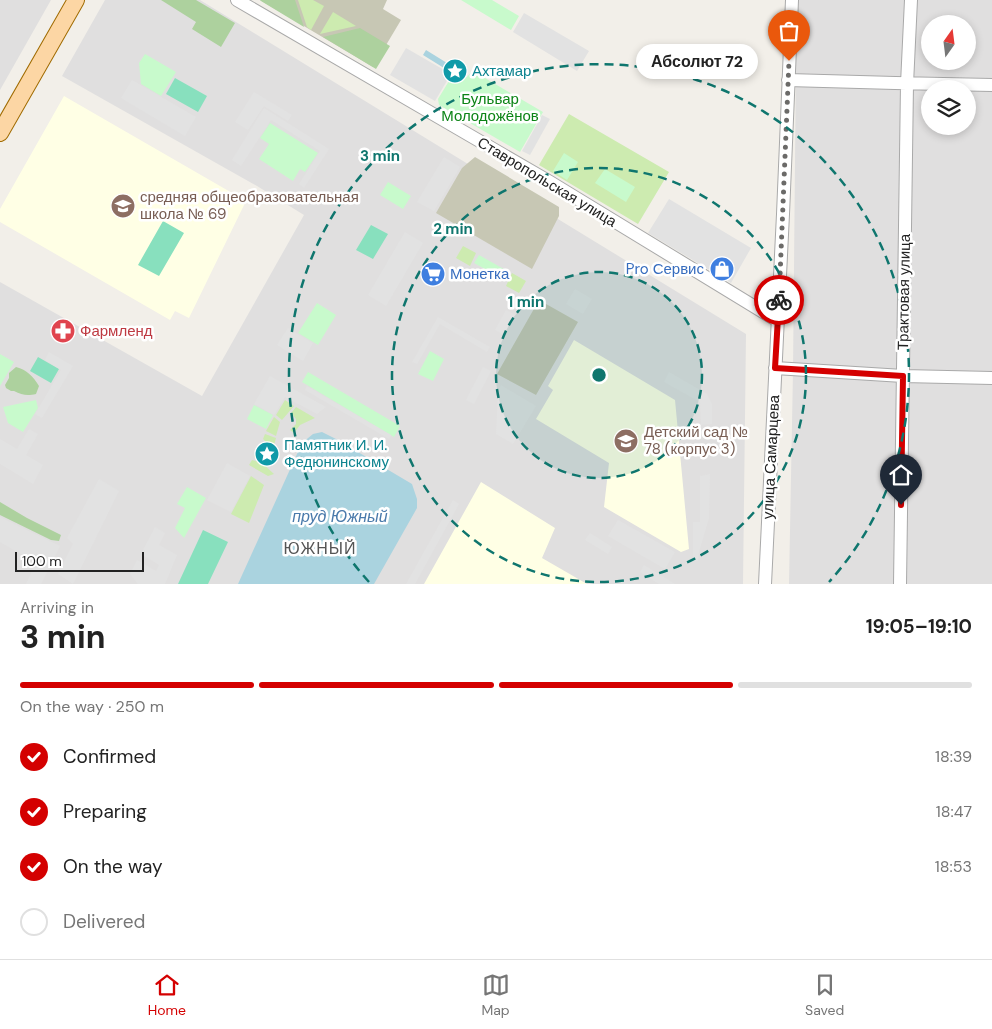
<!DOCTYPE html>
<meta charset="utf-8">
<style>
body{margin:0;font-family:"DM Sans",sans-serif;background:#f6f6f6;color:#222;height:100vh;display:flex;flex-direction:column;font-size:19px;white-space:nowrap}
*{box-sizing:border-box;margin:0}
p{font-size:16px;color:#767676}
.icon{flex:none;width:28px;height:28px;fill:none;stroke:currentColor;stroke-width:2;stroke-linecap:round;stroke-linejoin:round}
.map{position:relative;height:584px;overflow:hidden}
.drawer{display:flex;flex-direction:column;background:#fff;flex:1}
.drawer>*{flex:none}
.needle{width:32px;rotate:14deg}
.controls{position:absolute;left:921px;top:15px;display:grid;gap:10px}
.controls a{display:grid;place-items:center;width:55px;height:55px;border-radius:50%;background:#fff;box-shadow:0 2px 8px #0003;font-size:25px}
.scale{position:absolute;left:15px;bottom:12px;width:129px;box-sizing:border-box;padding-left:5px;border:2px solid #222;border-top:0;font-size:14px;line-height:18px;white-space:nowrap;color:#222;-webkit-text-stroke:4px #fff;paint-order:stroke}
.pin{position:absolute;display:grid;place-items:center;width:42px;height:42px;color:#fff;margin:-51px -21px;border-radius:50% 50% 50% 0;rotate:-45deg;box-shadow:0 0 5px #0007}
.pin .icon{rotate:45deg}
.courier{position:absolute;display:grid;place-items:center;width:50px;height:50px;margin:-25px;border:4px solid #d40000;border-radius:50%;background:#fff;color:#222;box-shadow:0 1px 6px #0007}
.bubble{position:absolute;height:35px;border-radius:18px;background:#fff;box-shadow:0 2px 8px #0003;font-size:16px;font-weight:700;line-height:35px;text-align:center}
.summary em{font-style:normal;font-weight:700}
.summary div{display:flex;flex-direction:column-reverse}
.summary{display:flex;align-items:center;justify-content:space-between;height:85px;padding:0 20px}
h1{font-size:32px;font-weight:700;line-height:38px}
.bar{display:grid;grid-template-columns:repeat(4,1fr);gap:8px 5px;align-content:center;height:60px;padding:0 20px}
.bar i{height:6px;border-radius:4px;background:#e0e0e0}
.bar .active{background:#d40000}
.bar p{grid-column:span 4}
ol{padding:0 20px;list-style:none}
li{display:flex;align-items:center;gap:15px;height:55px}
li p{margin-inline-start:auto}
li .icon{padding:5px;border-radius:50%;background:#d40000;color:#fff;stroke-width:4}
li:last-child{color:#767676}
li i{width:28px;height:28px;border:2px solid #e0e0e0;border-radius:50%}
.tabs{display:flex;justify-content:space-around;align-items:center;height:70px;border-top:1px solid #e0e0e0;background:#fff;font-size:14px;color:#767676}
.tabs a{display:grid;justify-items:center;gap:2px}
.tabs .active{color:#d40000}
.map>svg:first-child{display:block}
.residential{fill:#e0dfdf;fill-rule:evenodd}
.education{fill:#ffffe5}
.construction{fill:#c7c7b4}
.grass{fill:#cdebb0}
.forest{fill:#add19e}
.park{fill:#c8facc}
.pitch{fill:#88e0be}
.parking{fill:#e2e2e2}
.water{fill:#aad3df}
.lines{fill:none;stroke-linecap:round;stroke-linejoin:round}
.minor-casing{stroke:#a9a9a9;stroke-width:14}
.major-casing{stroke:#a06b00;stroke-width:18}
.minor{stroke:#fff;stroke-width:12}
.major{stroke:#fcd6a4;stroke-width:16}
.done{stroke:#6b6a68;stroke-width:5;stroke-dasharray:0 9}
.route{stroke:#d40000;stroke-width:6}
.ring{fill:none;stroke:#0f766e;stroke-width:2.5;stroke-dasharray:9 6}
.labels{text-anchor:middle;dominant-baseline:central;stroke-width:5;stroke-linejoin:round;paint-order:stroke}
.culture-label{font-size:15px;fill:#0d838f;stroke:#fff;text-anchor:start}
.park-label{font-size:15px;fill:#0c8416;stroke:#fff}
.street-label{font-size:15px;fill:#222;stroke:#fff}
.education-label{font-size:15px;fill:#785e54;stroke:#fff;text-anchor:start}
.shop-label{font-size:15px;fill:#366cbe;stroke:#fff;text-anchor:end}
.health-label{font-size:15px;fill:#be3a42;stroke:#fff;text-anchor:start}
.water-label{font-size:16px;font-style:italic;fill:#4a7aab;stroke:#fff}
.neighbourhood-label{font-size:16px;letter-spacing:1px;fill:#555;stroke:#fff}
.centre{fill:#0f766e;stroke:#fff;stroke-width:2.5}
.ring-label{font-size:15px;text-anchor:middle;font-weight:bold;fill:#0f766e;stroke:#fff;stroke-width:5;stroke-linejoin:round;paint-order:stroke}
</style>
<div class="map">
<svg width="992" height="584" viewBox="0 0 992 584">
<rect width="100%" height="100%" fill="#f2efe9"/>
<path class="residential" d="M 0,0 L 51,0 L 0,90 Z
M 105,0 L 200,0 L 746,334 L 743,584 L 0,584 L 0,282 L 202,396 L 304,215 L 257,186 L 62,76 Z
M 798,0 L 992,0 L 992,584 L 789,584 L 793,371 L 796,60 ZM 930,24 L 968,24 L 968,61 L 930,61 ZM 930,89 L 968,89 L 968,126 L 930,126 Z"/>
<path class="education" d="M 64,96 L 246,201 L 189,318 L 175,311 L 170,320 L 0,222 L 0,209 Z
M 574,340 L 675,400 L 689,549 L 681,552 L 604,507 L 609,463 L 536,419 L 553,390 L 548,386 Z
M 481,482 L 555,528 L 542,558 L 587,584 L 424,584 Z"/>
<path class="construction" d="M 260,0 L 387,0 L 383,9 L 401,20 L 373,67 Z
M 475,157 L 559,207 L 559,216 L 532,269 L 436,213 L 462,168 Z
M 539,300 L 578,322 L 536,395 L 497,374 Z"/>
<path class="grass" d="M 298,0 L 313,0 L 324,6 L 311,30 L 307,27 Z
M 333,12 L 356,26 L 320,34 Z
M 569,114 L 669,172 L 638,224 L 539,165 Z
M 463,246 L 476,253 L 470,266 L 456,258 Z
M 512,273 L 526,281 L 519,293 L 506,286 Z
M 285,400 L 294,406 L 282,420 L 276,415 Z
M 296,407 L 315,418 L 300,425 L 294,433 L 290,430 L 296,424 L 296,419 L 291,413 Z
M 274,417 L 280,422 L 276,436 L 266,431 Z
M 265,434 L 276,438 L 273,449 L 263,439 Z
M 262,442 L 268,449 L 264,459 L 254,457 Z
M 252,460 L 261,462 L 274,474 L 268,476 L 249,465 Z
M 251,476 L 264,485 L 249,523 L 231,514 Z"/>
<path class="forest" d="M 161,0 L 196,0 L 235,23 L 221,47 L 192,29 L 196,22 Z
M 260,0 L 295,0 L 304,27 L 261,1 Z
M 360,28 L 390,46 L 376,69 L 323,37 Z
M 16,367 C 27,370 33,376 39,386 L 36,394 C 27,396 22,395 14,391 L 11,391 L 6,388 L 5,385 L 9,378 L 9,373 Z
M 0,502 L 27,518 L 61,535 L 59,541 L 51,540 L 0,515 Z"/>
<path class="park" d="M 461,0 L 492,0 L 519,16 L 511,30 Z
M 145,54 L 176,72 L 161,96 L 141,84 L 139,63 Z
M 473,71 L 543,112 L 520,152 L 439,105 L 438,99 L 449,81 C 460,84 466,78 473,71 Z
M 270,123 L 318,153 L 305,172 L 300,169 L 293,181 L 259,159 L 269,144 L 260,138 Z
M 564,153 L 578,162 L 567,180 L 553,171 Z
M 605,169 L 635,187 L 626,202 L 595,183 Z
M 388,182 L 411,196 L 403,209 L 380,195 Z
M 479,255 L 509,272 L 505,280 L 474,263 Z
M 317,303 L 336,315 L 318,345 L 298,333 Z
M 430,351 L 444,359 L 433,381 L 418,374 Z
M 0,354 L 14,362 L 0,386 Z
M 308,372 L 400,426 L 394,437 L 302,382 Z
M 36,400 L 38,408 L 23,432 L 8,423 L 3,407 Z
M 254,405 L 273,415 L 266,429 L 247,419 Z
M 187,487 L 206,498 L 184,538 L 175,528 L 185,508 L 177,504 Z"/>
<path class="pitch" d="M 175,78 L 207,96 L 198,112 L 166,94 Z
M 163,221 L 184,233 L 159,276 L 138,265 Z
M 371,225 L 388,234 L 373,259 L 356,250 Z
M 38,357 L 59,369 L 51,383 L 30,371 Z
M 203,530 L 228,542 L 208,584 L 178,584 Z"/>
<path class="parking" d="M 524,13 L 589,51 L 577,71 L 513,32 Z
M 406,48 L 451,74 L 435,101 L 390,75 Z
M 132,80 L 196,117 L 185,136 L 121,98 Z
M 254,92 L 292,115 L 288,121 L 264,106 L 248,130 L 235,122 Z
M 264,108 L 329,149 L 304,188 L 299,184 L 320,151 L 271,120 L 241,166 L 232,160 Z
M 542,115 L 550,119 L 530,155 L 522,151 Z
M 444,157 L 460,167 L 434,211 L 417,202 Z
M 669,199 L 751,248 L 731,283 L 648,233 Z
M 405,232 L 423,243 L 386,306 L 368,295 Z
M 575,289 L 592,299 L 583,314 L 566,304 Z
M 506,310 L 515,315 L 504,335 L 495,330 Z
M 438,317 L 490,347 L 487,352 L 440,324 L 417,364 L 412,362 Z
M 288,328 L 313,343 L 303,361 L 277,345 Z
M 49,352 L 73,366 L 42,418 L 35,414 L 61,370 L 45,360 Z
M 483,367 L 491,371 L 474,404 L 466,400 Z
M 669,372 L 707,394 L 712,404 L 712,424 L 701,425 L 700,402 L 664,382 Z
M 270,376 L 326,407 L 317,414 L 285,397 L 274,415 L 254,404 Z
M 501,385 L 536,406 L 513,444 L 496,434 L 498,391 Z
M 307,386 L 391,435 L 389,439 L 305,390 Z
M 29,429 L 38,434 L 26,455 L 43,465 L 33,484 L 0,464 L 0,439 L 17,449 Z
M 227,463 L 250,476 L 231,512 L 207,500 Z
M 710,474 L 709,518 L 699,552 L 698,561 L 693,561 L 693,522 L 700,522 L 700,476 Z
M 99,479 L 119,491 L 73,584 L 58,574 L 73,544 L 67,538 Z
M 453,500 L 459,504 L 415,584 L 406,584 Z
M 0,517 L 60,546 L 41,584 L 26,584 L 36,563 L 0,542 Z
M 618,520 L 675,552 L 665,569 L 608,536 Z
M 155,527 L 165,533 L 159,545 L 177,555 L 165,584 L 138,584 L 130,574 L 137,560 L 156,571 L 159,565 L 141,554 Z
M 590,533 L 612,547 L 608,554 L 585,540 Z
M 644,565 L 675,584 L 659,584 L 640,572 Z"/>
<path class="water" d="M 426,50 L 447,63 L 444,68 L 423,55 Z
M 322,432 L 336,439 L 412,484 L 417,499 L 417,508 L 374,584 L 238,584 L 302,443 L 313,434 Z"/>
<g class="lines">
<defs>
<path id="minor" d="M 237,0 L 550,182 L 778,321
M 788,80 L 895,83 L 992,85
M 775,368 L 903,376 L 992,378
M 765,584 L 783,214 L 792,0
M 900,584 L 907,84 L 911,0"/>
<path id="major" d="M 0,133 L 76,0"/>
</defs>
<use href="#minor" class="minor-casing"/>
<use href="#major" class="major-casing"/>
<use href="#minor" class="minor"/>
<use href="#major" class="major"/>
</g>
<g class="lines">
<path class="done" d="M 779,300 L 789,61"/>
<path class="route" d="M 779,300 L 775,368 L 903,376 L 901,505"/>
</g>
<circle cx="599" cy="375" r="103" fill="#0f766e" fill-opacity=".12"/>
<g class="ring">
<circle cx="599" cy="375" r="103"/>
<circle cx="599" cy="375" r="207"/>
<path d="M369 582A310 310 0 1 1 829 582"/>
</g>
<defs>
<symbol id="sight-disc" viewBox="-11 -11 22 22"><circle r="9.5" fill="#0f9aa8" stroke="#fff"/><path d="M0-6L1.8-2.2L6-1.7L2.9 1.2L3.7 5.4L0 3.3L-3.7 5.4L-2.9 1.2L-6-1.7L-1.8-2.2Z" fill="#fff"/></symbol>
<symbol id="school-disc" viewBox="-11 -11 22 22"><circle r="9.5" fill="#8d6e63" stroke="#fff"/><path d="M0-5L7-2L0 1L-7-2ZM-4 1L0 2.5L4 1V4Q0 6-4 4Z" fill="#fff"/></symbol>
<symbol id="shop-disc" viewBox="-11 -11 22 22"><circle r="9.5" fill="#3f7fe0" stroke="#fff"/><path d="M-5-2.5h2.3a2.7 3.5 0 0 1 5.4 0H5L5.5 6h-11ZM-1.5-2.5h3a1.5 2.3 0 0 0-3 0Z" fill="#fff"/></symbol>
<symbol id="supermarket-disc" viewBox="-11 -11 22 22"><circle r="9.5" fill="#3f7fe0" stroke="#fff"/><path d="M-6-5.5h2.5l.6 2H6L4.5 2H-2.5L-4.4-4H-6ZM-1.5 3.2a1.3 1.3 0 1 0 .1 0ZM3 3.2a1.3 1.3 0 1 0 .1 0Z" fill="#fff"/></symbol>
<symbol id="pharmacy-disc" viewBox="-11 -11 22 22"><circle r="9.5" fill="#e0444e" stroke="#fff"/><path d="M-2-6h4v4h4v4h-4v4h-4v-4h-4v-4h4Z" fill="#fff"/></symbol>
</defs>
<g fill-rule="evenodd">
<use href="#sight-disc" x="441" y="57" width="28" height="28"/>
<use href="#school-disc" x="109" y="192" width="28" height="28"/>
<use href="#shop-disc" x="708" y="255" width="28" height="28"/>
<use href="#supermarket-disc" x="419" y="260" width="28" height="28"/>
<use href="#pharmacy-disc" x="49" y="317" width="28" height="28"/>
<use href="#school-disc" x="612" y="427" width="28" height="28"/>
<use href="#sight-disc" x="253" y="440" width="28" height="28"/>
</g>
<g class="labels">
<g class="culture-label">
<text x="472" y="71">Ахтамар</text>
<text x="284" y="445">Памятник И. И.<tspan x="284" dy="17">Федюнинскому</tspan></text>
</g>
<g class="park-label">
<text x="490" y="99">Бульвар<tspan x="490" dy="17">Молодожёнов</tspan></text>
</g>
<g class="street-label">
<text transform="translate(547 182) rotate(31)">Ставропольская улица</text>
<text transform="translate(904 292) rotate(-89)">Трактовая улица</text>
<text transform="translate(771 457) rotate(-87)">улица Самарцева</text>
</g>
<g class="education-label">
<text x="140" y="197">средняя общеобразовательная<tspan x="140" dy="17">школа № 69</tspan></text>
<text x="644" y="432">Детский сад №<tspan x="644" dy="17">78 (корпус 3)</tspan></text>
</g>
<g class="shop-label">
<text x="704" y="269">Pro Сервис</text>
<text x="450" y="274" text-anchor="start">Монетка</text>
</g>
<g class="health-label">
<text x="80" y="331">Фармленд</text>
</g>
<g class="water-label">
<text x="340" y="516">пруд Южный</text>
</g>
<g class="neighbourhood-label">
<text x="320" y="548">ЮЖНЫЙ</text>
</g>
</g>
<circle cx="599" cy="375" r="8" class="centre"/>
<g class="ring-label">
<text x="380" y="161">3 min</text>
<text x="453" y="234">2 min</text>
<text x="526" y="307">1 min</text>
</g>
</svg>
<div class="controls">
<a><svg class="needle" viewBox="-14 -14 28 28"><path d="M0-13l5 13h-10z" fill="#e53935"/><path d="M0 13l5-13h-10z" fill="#767676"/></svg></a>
<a><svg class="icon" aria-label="layers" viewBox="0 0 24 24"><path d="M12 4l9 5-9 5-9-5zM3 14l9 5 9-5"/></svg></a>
</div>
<div class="scale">100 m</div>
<div class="pin" style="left:789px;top:61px;background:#ea580c"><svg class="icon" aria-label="bag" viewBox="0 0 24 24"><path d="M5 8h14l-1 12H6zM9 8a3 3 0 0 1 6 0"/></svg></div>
<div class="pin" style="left:901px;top:505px;background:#1f2937"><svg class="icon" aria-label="home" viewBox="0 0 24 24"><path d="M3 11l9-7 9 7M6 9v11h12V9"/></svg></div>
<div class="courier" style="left:779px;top:300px"><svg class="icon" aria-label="bike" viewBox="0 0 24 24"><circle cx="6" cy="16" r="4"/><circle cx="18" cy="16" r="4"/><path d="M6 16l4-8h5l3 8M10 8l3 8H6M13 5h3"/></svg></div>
<div class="bubble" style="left:636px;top:44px;width:122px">Абсолют 72</div>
</div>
<section class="drawer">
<div class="summary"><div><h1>3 min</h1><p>Arriving in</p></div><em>19:05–19:10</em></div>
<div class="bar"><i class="active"></i><i class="active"></i><i class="active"></i><i></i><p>On the way · 250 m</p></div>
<ol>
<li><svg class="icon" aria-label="check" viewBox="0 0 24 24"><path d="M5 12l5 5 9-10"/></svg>Confirmed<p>18:39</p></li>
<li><svg class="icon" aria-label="check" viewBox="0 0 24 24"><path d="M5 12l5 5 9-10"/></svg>Preparing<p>18:47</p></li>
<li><svg class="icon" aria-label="check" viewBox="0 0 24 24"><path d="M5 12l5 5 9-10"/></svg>On the way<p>18:53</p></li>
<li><i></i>Delivered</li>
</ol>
</section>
<nav class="tabs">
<a class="active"><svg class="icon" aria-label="home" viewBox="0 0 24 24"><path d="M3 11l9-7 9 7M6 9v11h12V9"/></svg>Home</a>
<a><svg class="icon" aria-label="map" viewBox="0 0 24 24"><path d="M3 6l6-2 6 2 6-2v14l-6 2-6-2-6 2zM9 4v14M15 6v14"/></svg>Map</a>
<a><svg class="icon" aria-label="saved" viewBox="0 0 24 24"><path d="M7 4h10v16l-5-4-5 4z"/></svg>Saved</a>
</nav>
